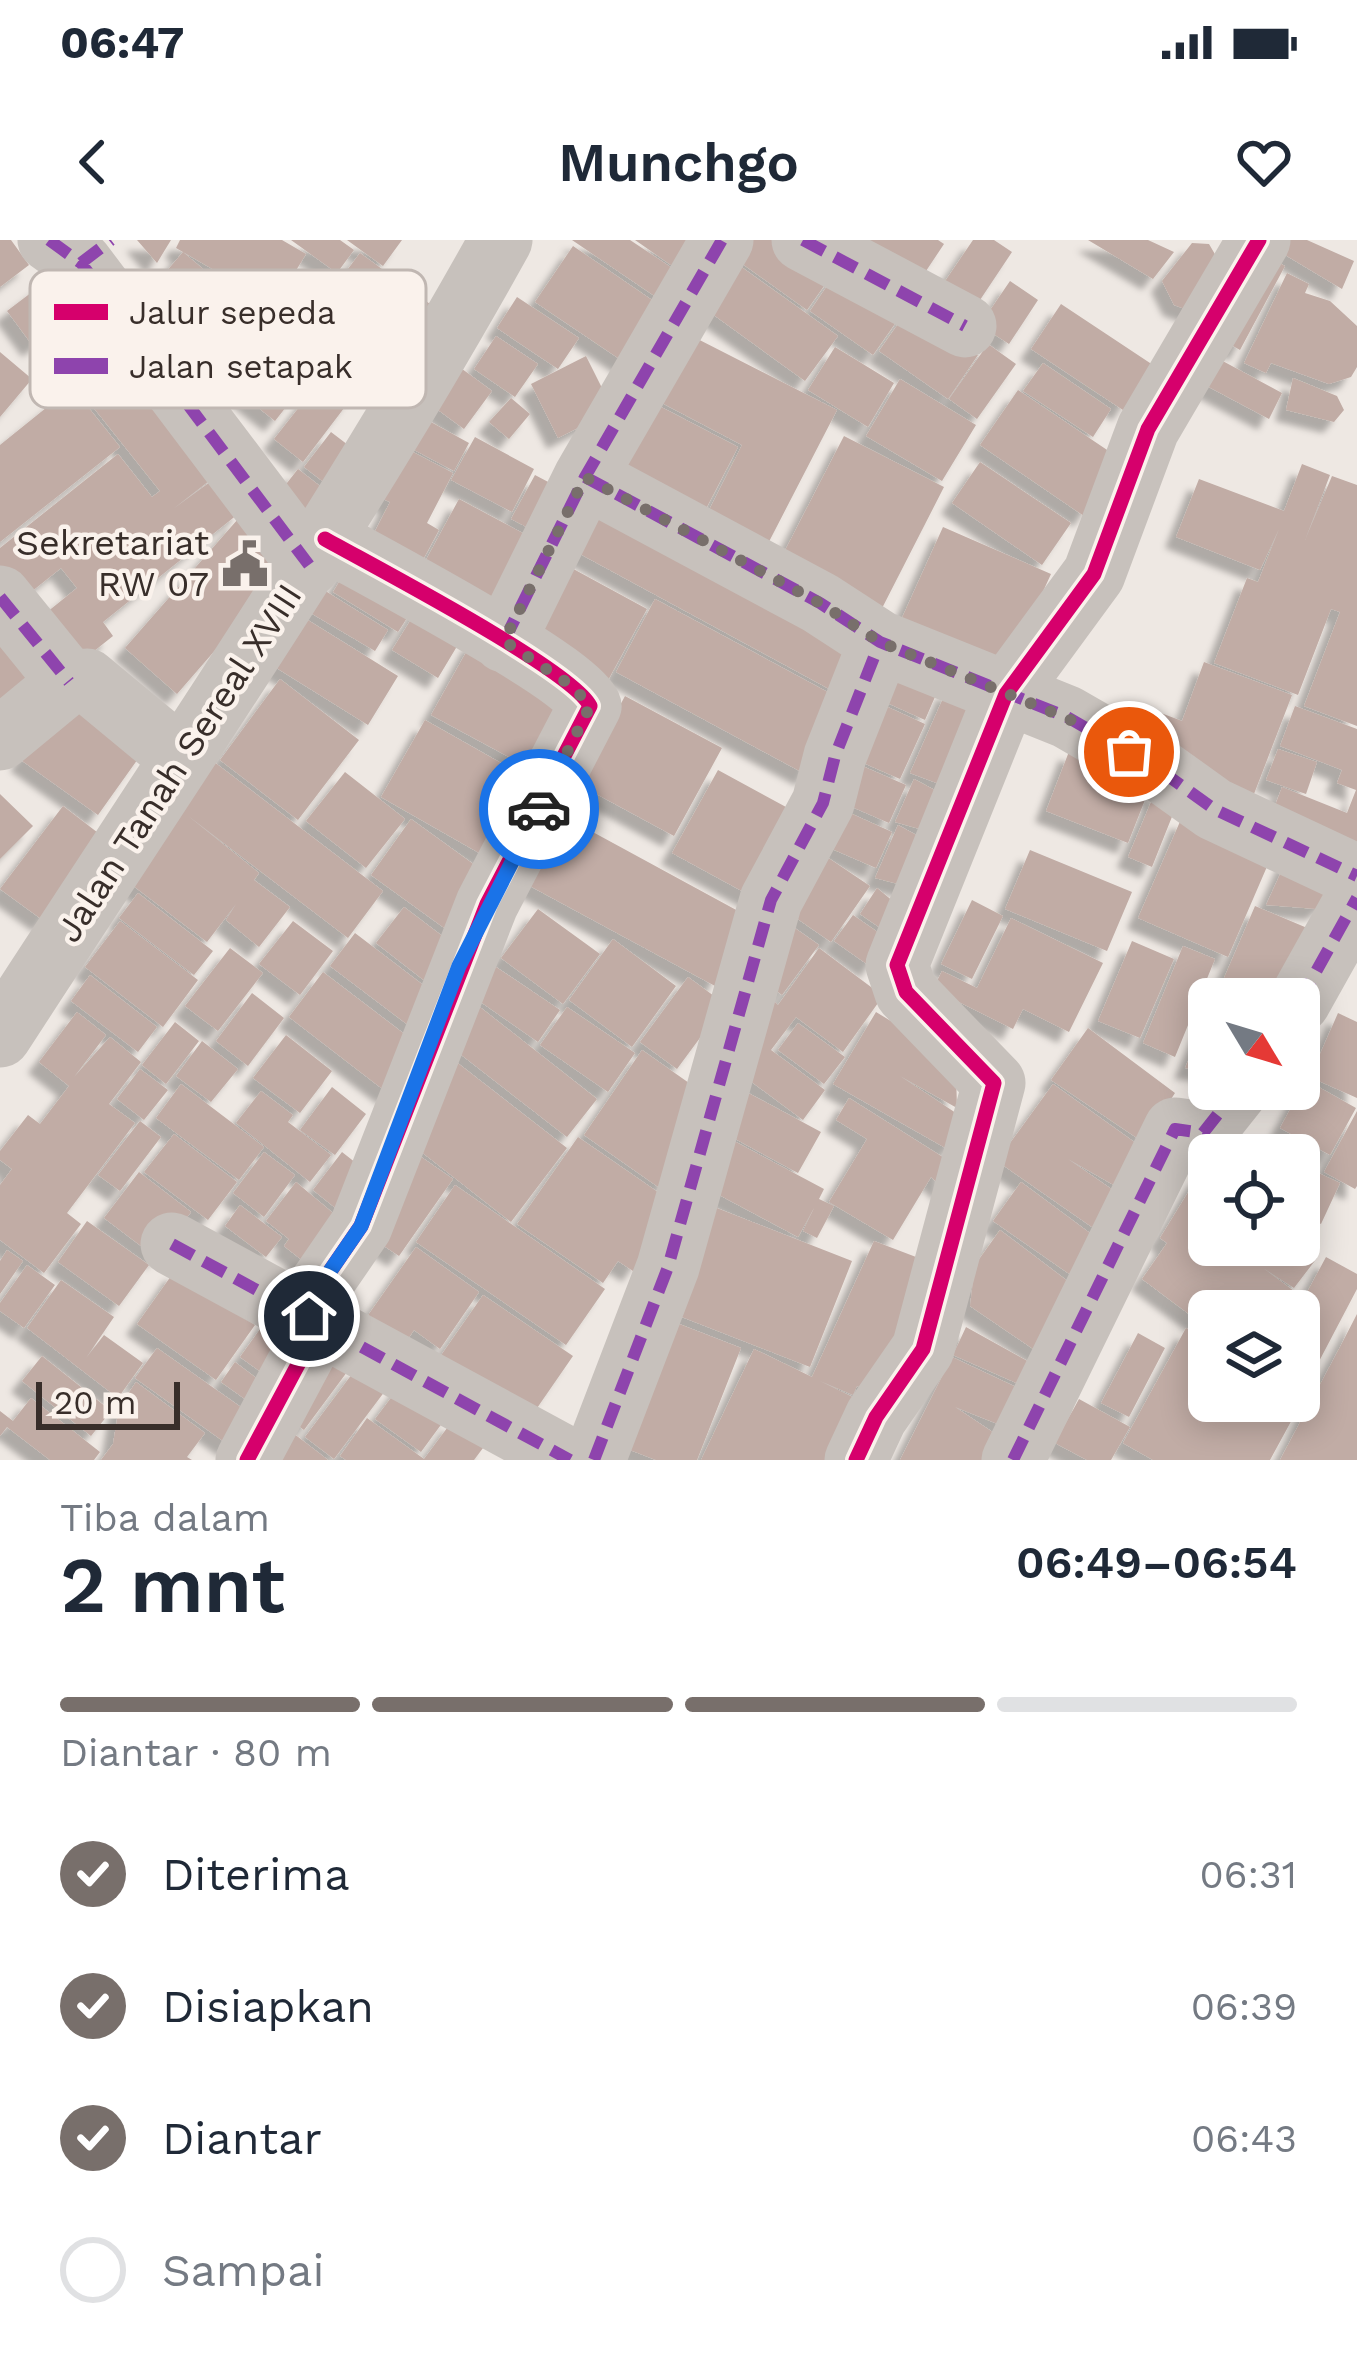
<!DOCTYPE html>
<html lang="id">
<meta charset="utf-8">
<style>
body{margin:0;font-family:"Work Sans",sans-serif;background:#f2f2f3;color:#1f2937;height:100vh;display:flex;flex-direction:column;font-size:45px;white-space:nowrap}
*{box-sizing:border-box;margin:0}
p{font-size:39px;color:#747a83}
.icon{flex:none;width:66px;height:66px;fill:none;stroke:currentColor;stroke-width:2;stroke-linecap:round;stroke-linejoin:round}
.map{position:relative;height:1220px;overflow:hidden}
.drawer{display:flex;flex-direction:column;background:#fff;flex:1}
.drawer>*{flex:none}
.needle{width:78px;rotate:128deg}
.controls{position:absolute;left:1188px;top:738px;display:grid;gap:24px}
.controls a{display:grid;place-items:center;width:132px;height:132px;border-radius:18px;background:#fff;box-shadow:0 6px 30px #0003;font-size:60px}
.scale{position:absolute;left:36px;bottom:30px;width:144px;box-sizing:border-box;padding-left:12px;border:6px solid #382e2a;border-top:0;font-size:33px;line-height:42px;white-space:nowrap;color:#382e2a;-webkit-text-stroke:9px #faf2ec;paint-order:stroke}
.pin{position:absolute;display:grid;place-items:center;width:102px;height:102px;color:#fff;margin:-51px;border:6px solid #fff;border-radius:50%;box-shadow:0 3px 12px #0007}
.courier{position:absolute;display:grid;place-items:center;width:120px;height:120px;margin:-60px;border:9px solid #1a73e8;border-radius:50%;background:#fff;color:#222;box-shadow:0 3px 15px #0007}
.head em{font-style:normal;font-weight:600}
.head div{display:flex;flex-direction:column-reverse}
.head{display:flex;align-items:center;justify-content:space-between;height:204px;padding:0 60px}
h1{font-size:78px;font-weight:600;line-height:90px}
.bar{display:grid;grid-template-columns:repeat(4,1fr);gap:18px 12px;align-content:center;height:144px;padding:0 60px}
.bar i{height:15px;border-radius:9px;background:#e0e1e3}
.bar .on{background:#786f6b}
.bar p{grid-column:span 4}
ol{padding:0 60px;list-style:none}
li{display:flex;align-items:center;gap:36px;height:132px}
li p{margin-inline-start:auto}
li .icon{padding:12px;border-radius:50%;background:#786f6b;color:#fff;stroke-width:4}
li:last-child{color:#747a83}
li i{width:66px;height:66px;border:6px solid #e0e1e3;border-radius:50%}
.status{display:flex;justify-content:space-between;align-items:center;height:84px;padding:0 60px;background:#fff;direction:ltr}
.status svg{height:33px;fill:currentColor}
header{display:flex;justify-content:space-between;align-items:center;height:156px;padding:0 60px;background:#fff;font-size:54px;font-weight:600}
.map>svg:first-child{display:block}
.building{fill:#c1aca5;filter:url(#shadow)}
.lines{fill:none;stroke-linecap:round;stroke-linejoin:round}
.minor{stroke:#c7c1bc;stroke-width:63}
.quiet{stroke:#8e44ad;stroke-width:12;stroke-dasharray:24 12;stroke-linecap:butt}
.cycleway-casing{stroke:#faf2ec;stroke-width:22}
.cycleway{stroke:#d6006c;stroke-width:15}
.done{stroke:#786f6b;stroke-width:12;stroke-dasharray:0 21.6}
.route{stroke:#1a73e8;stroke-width:15}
.labels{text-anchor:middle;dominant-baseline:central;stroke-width:9;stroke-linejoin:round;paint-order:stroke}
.poi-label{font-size:36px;fill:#382e2a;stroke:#faf2ec;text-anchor:end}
.street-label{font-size:36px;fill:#382e2a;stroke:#faf2ec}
.key{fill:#faf2ec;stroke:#c0b7b2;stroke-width:3}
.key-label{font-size:33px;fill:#382e2a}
</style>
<div class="status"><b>06:47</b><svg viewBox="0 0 49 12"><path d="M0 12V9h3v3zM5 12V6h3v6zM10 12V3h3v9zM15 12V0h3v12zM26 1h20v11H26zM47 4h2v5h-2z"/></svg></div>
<header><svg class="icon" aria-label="back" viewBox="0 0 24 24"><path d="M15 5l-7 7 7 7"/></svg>Munchgo<svg class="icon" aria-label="heart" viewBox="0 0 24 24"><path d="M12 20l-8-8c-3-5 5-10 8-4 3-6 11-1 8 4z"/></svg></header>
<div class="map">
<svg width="1357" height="1220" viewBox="0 0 1357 1220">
<defs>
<filter id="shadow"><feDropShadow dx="-11" dy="11" stdDeviation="3" flood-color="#0004"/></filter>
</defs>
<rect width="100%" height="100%" fill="#eee8e3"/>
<path class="building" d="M 0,0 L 11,0 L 29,25 L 0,47 Z
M 137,0 L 171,0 L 157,23 Z
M 180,0 L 282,0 L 306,14 L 275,65 L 176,8 Z
M 291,0 L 340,0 L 354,10 L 337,33 Z
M 347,0 L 402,0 L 383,26 Z
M 572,0 L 630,0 L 681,34 L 662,61 Z
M 635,0 L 703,0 L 681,32 Z
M 730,0 L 780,0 L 831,36 L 807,70 L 723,10 Z
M 855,0 L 938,0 L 944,4 L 916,46 Z
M 973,0 L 994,0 L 1012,12 L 968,78 L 935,56 Z
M 1088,0 L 1148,0 L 1174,12 L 1153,39 Z
M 1288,0 L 1307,0 L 1354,21 L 1342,49 L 1282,13 Z
M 1192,3 L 1209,4 L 1230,40 L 1202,75 L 1174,65 L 1162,41 Z
M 573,6 L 665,69 L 627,124 L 535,62 Z
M 1256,11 L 1285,26 L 1240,110 L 1212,94 Z
M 183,12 L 236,57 L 188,112 L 136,67 Z
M 360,13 L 430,64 L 395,111 L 326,58 Z
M 733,21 L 838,96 L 805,141 L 700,65 Z
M 842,24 L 906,68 L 873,115 L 810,71 Z
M 65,27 L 91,62 L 33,106 L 7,71 Z
M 1287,33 L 1309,44 L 1305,53 L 1330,61 L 1357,86 L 1357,127 L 1351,137 L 1329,144 L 1271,123 L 1266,133 L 1244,123 Z
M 1010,41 L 1038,60 L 1009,104 L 980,85 Z
M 517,57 L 579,98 L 558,129 L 497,88 Z
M 1061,64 L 1153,125 L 1123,170 L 1031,109 Z
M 910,67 L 978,115 L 948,159 L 879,111 Z
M 106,84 L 223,230 L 173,269 L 217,237 L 243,270 L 103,382 L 113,396 L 69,431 L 31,385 L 77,348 L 61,328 L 21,360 L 0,333 L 0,308 L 118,214 L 152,257 L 160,251 L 58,123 Z
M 279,85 L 323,120 L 275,181 L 231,146 Z
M 676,88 L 837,170 L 760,319 L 700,288 L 742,205 L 643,153 Z
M 496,96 L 538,124 L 515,157 L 474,129 Z
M 988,104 L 1016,124 L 977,179 L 949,159 Z
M 835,107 L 894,143 L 868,187 L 808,150 Z
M 0,112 L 32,139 L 0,177 Z
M 1206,112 L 1282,153 L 1269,179 L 1192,138 Z
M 586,116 L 613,170 L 558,198 L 531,144 Z
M 454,123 L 492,151 L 464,189 L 426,161 Z
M 1043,123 L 1111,169 L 1093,197 L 1023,151 Z
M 326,133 L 354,155 L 303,222 L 274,199 Z
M 1293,138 L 1337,156 L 1344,170 L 1334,182 L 1286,170 Z
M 900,139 L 976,185 L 942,241 L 866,196 Z
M 72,147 L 120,207 L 0,302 L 0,205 Z
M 1018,150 L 1122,220 L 1084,276 L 980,205 Z
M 638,155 L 738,207 L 696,288 L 596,237 Z
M 511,158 L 530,174 L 509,199 L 489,182 Z
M 418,175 L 469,203 L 454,231 L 403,204 Z
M 331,192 L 365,218 L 338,253 L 304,227 Z
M 844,196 L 944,247 L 877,378 L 777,326 Z
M 475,197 L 534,229 L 512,272 L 451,240 Z
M 409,210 L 453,233 L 427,283 L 439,290 L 418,329 L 369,303 L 390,262 L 383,259 Z
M 980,222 L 1071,283 L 1042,325 L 952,263 Z
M 1302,224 L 1330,235 L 1305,300 L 1332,236 L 1357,245 L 1357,486 L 1304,466 L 1340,372 L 1331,369 L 1298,455 L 1214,423 L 1247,338 L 1258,342 L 1279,289 L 1260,330 L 1176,297 L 1199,239 L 1284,271 Z
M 298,229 L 334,257 L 312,285 L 276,257 Z
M 535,235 L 571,254 L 548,298 L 511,279 Z
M 587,249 L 873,403 L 844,457 L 558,302 Z
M 459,259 L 545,305 L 499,386 L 414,342 Z
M 238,279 L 290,324 L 177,454 L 125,408 Z
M 943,287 L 1051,334 L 999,448 L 892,400 Z
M 555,319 L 647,369 L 607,442 L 515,391 Z
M 350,324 L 416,364 L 398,392 L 333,352 Z
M 319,347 L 388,390 L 375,411 L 304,369 Z
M 655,359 L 846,462 L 807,535 L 616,432 Z
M 423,360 L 468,388 L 438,438 L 392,410 Z
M 298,374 L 398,436 L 368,485 L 267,422 Z
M 0,395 L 52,440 L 0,476 Z
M 474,398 L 578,458 L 535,531 L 431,475 Z
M 880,415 L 941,443 L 925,480 L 863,452 Z
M 1204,422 L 1292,455 L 1254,554 L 1122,503 L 1137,464 L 1182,481 Z
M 280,439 L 359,500 L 298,580 L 220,520 Z
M 948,447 L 992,469 L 958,551 L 910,533 Z
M 69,454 L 145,509 L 98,575 L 21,520 Z
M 625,456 L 722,508 L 674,596 L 578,544 Z
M 868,458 L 925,484 L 900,539 L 843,514 Z
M 1295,466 L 1357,489 L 1357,613 L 1267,587 L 1282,547 L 1347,573 L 1356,550 L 1337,543 L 1342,530 L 1280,506 Z
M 425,480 L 531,540 L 488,618 L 381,557 Z
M 1070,509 L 1152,542 L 1128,603 L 1046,571 Z
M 1278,509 L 1317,522 L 1306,554 L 1266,540 Z
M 205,515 L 383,651 L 348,698 L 187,575 L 259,633 L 254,640 L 290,667 L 259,707 L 226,680 L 236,664 L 207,702 L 127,641 Z
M 853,522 L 906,545 L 889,583 L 836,560 Z
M 718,530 L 810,580 L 764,663 L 672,613 Z
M 345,532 L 405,579 L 366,628 L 306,581 Z
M 914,539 L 957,562 L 941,595 L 895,582 Z
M 1156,550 L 1179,559 L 1152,627 L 1128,617 Z
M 0,554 L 33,586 L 0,619 Z
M 832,565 L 892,592 L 876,628 L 816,602 Z
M 63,566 L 106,599 L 44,681 L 0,649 Z
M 1182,577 L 1272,615 L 1228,717 L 1138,678 Z
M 567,578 L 751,678 L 715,746 L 530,646 Z
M 411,579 L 494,639 L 454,695 L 371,635 Z
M 898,585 L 938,607 L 922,650 L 875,638 Z
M 812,607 L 870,646 L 831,702 L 776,664 Z
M 1030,610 L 1132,652 L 1107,711 L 1005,669 Z
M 1288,617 L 1342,648 L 1317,669 L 1266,665 Z
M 877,648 L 911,676 L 895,698 L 860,674 Z
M 138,653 L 213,711 L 194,735 L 119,678 Z
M 972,660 L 1003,676 L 972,739 L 941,724 Z
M 1255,666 L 1319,693 L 1279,759 L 1215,759 Z
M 404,667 L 462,711 L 434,748 L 376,703 Z
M 538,669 L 600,714 L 563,764 L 501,718 Z
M 853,675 L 889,700 L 871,727 L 834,701 Z
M 1011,678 L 1103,723 L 1069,792 L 1023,769 L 1013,789 L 933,749 L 942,731 L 977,748 Z
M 120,681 L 198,740 L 163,787 L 85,727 Z
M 293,681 L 333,711 L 300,755 L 259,724 Z
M 789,684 L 819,705 L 782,755 L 753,733 Z
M 355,693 L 444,761 L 420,794 L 330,726 Z
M 613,699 L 676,746 L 632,807 L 569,760 Z
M 1132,701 L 1174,719 L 1140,798 L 1098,781 Z
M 1183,706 L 1215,719 L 1175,817 L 1143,803 Z
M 230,708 L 263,733 L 218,791 L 185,766 Z
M 819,708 L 883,756 L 843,812 L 796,777 L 771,810 L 825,850 L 803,880 L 741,834 L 774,761 L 778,765 Z
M 496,727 L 560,770 L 538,802 L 475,758 Z
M 323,732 L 424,809 L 389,854 L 289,777 Z
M 90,735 L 157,787 L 138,812 L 71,761 Z
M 688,737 L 725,764 L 677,829 L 640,802 Z
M 252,753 L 284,778 L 248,826 L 216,801 Z
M 476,764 L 597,859 L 567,897 L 446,803 Z
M 567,767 L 635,813 L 608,852 L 540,805 Z
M 77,772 L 106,795 L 74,837 L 110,797 L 141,822 L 109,864 L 135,883 L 67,973 L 81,984 L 44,1033 L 0,1000 L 0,945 L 12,929 L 0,920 L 0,911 L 28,875 L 40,884 L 69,846 L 39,822 Z
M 876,772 L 927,803 L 956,834 L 957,868 L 900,836 L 971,883 L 949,910 L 833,844 Z
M 1209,772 L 1209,831 L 1185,828 Z
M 1338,773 L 1357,782 L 1357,858 L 1310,837 Z
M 175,782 L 199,801 L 166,844 L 142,825 Z
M 798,783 L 845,817 L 824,844 L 778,810 Z
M 1088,788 L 1175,853 L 1143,902 L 1051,840 Z
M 286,795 L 332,831 L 300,873 L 253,838 Z
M 202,801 L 238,829 L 211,862 L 176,836 Z
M 642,810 L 709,857 L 664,951 L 584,895 Z
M 455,821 L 567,908 L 511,982 L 410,903 Z
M 140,829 L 168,850 L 144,880 L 117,859 Z
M 1306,840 L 1356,868 L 1330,915 L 1280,888 Z
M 181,844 L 264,907 L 239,940 L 156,878 Z
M 1053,844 L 1151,914 L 1126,952 L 1068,919 L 1133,964 L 1115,1003 L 997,921 Z
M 332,847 L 366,874 L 335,915 L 300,890 Z
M 739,848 L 821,892 L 798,933 L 717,889 Z
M 261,851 L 293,875 L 288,882 L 331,915 L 310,942 L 236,883 Z
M 849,858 L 949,921 L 946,951 L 931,937 L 893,1000 L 829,962 L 867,899 L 836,880 Z
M 1357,871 L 1357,946 L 1355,949 L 1324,932 Z
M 140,881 L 161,897 L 120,951 L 98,935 Z
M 174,894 L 237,942 L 208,980 L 144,932 Z
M 578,897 L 678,966 L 633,1031 L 618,1021 L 603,1043 L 517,984 Z
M 734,901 L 824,949 L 819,959 L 834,966 L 817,998 L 803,991 L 814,968 L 798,997 L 708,949 Z
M 264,912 L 295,935 L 264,977 L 233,953 Z
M 342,912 L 375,938 L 348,978 L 313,950 Z
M 414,912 L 453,939 L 399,1016 L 360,990 Z
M 1299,924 L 1340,943 L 1321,984 L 1299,974 Z
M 139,932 L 191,972 L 157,1018 L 104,978 Z
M 1200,933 L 1209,939 L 1209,1005 L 1299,1005 L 1317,1018 L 1294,1048 L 1263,1028 L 1298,1054 L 1285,1071 L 1209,1071 L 1209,1089 L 1142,1039 L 1167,1003 L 1160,998 Z
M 296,942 L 346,984 L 312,1028 L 284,1006 L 289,999 L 266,981 Z
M 1021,942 L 1110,1008 L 1091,1049 L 993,981 Z
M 455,945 L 605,1049 L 566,1105 L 416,1002 Z
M 240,965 L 282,997 L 266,1017 L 225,986 Z
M 709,965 L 852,1021 L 810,1127 L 664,1070 Z
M 87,981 L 149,1025 L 119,1066 L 58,1022 Z
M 1000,990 L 1086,1055 L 1048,1119 L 970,1066 L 975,1025 Z
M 874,1001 L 916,1017 L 884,1158 L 857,1146 L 853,1155 L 820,1141 L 875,1168 L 849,1220 L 701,1220 L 754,1109 L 812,1137 Z
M 416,1007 L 479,1052 L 440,1109 L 414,1090 L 395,1118 L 357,1091 Z
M 7,1010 L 23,1021 L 0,1054 L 0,1021 Z
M 1326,1017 L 1357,1034 L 1357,1049 L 1315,1129 L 1299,1120 L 1297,1071 Z
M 27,1025 L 55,1045 L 24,1088 L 0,1071 L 0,1063 Z
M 176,1029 L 255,1085 L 216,1140 L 137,1084 Z
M 61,1040 L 114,1077 L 86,1118 L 104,1095 L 143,1123 L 118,1158 L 27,1088 Z
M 483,1055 L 573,1116 L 526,1184 L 435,1124 Z
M 1357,1074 L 1357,1220 L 1280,1220 L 1340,1107 Z
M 661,1077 L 741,1108 L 697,1220 L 656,1220 L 612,1203 Z
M 268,1078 L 297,1101 L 272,1140 L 240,1117 Z
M 966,1087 L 1040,1128 L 1030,1149 L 953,1115 Z
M 1186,1088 L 1209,1100 L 1209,1161 L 1299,1161 L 1299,1150 L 1306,1154 L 1270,1220 L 1153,1220 L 1123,1203 Z
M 1138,1093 L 1165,1108 L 1129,1177 L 1101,1163 Z
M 157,1108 L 252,1175 L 230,1206 L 135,1138 Z
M 324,1108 L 350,1128 L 304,1190 L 278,1171 Z
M 42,1116 L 111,1171 L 91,1196 L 22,1141 Z
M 952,1117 L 1035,1156 L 1018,1192 L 955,1167 L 1009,1203 L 1002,1220 L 900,1220 Z
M 235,1122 L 272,1150 L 259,1169 L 221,1142 Z
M 358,1126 L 388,1147 L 334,1219 L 305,1197 Z
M 406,1138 L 451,1171 L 421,1212 L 375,1179 Z
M 136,1142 L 205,1193 L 187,1217 L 192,1220 L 101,1220 L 113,1204 L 119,1167 Z
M 31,1158 L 100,1212 L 94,1220 L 50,1220 L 7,1187 L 0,1196 L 0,1171 L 13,1181 Z
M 1079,1159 L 1130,1187 L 1111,1220 L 1087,1220 L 1055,1203 Z
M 367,1178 L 424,1219 L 453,1180 L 486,1204 L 474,1220 L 346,1220 L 340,1216 Z
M 289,1190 L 328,1220 L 266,1220 Z"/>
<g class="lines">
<path class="minor" d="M 49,0 L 81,23 L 309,325
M 803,0 L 965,86
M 585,237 L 820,363 L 880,402 L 1067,477 L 1161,531 L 1214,569 L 1357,636
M 0,357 L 69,442
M 504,401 L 585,237 L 722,0
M 0,499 L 69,442 L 87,440 L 180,517
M 1299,762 L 1357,658
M 0,796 C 170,533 349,274 501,0
M 172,1004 L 570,1220
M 247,1220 L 309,1104 L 315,1053 L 361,986 L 487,664 L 590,466 C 573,430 371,325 325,299
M 594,1220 L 668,1027 L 771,660 L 823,563 L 835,516 L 880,402
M 856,1220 L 876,1177 L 923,1109 L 994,843 L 906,752 L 897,725 L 1006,454 L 1094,334 L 1148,189 L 1259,0
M 1013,1220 L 1175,889 L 1203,893 L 1238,849"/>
<path class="quiet" d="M 49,0 L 81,23 L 309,325
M 803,0 L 965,86
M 81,23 L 111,0
M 585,237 L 820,363 L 880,402 L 1067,477 L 1161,531 L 1214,569 L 1357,636
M 0,357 L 69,442
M 504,401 L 585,237 L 722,0
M 1299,762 L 1357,658
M 172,1004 L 570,1220
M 594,1220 L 668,1027 L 771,660 L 823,563 L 835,516 L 880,402
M 1013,1220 L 1175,889 L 1203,893 L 1238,849"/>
<defs>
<path id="cycleway" d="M 247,1220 L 309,1104 L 315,1053 L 361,986 L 487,664 L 590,466 C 573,430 371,325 325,299
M 856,1220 L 876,1177 L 923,1109 L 994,843 L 906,752 L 897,725 L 1006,454 L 1094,334 L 1148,189 L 1259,0"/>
</defs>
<use href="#cycleway" class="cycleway-casing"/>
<use href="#cycleway" class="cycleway"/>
</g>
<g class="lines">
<path class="done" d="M 539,569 L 590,466 L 572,446 L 504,401 L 585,237 L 820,363 L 880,402 L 1067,478 L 1129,512"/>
<path class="route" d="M 309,1076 L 315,1053 L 361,986 L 459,726 L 539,569"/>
</g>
<defs>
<symbol id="civic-bare" viewBox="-9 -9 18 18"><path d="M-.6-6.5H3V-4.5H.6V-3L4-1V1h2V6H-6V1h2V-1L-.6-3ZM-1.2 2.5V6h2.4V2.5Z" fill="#786f6b" stroke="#faf2ec" stroke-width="2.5" paint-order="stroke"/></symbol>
</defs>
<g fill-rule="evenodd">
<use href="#civic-bare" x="212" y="291" width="66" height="66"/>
</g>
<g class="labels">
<g class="poi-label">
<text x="209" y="303">Sekretariat<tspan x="209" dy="41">RW 07</tspan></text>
</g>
<g class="street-label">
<text transform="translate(179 523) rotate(-57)">Jalan Tanah Sereal XVIII</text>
</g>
</g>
<rect x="30" y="30" width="396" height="138" rx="18" class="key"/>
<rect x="54" y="64" width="54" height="16" fill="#d6006c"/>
<rect x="54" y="118" width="54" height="16" fill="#8e44ad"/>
<g class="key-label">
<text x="129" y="84">Jalur sepeda</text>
<text x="129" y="138">Jalan setapak</text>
</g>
</svg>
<div class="controls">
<a><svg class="needle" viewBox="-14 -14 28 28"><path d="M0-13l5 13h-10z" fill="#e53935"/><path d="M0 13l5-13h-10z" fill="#747a83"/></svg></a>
<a><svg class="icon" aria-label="locate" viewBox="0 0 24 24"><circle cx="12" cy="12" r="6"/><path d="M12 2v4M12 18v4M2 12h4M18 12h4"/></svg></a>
<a><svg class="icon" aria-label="layers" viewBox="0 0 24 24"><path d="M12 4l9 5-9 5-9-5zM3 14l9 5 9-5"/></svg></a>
</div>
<div class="scale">20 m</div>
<div class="pin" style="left:1129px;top:512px;background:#ea580c"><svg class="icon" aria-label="bag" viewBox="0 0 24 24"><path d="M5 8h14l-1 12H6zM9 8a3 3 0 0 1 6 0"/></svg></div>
<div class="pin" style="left:309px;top:1076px;background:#1f2937"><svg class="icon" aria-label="home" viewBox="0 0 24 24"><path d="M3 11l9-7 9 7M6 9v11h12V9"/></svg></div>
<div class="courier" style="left:539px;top:569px"><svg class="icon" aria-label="car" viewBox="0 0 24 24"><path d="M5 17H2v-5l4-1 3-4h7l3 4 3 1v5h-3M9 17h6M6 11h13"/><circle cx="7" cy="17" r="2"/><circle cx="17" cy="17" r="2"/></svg></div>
</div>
<section class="drawer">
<div class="head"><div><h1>2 mnt</h1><p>Tiba dalam</p></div><em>06:49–06:54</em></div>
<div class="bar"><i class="on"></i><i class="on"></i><i class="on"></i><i></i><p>Diantar · 80 m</p></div>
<ol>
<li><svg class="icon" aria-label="check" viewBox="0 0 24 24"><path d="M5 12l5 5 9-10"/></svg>Diterima<p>06:31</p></li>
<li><svg class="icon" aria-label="check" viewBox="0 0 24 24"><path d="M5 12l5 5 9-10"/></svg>Disiapkan<p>06:39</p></li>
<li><svg class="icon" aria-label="check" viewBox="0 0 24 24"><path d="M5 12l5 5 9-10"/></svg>Diantar<p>06:43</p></li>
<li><i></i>Sampai</li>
</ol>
</section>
